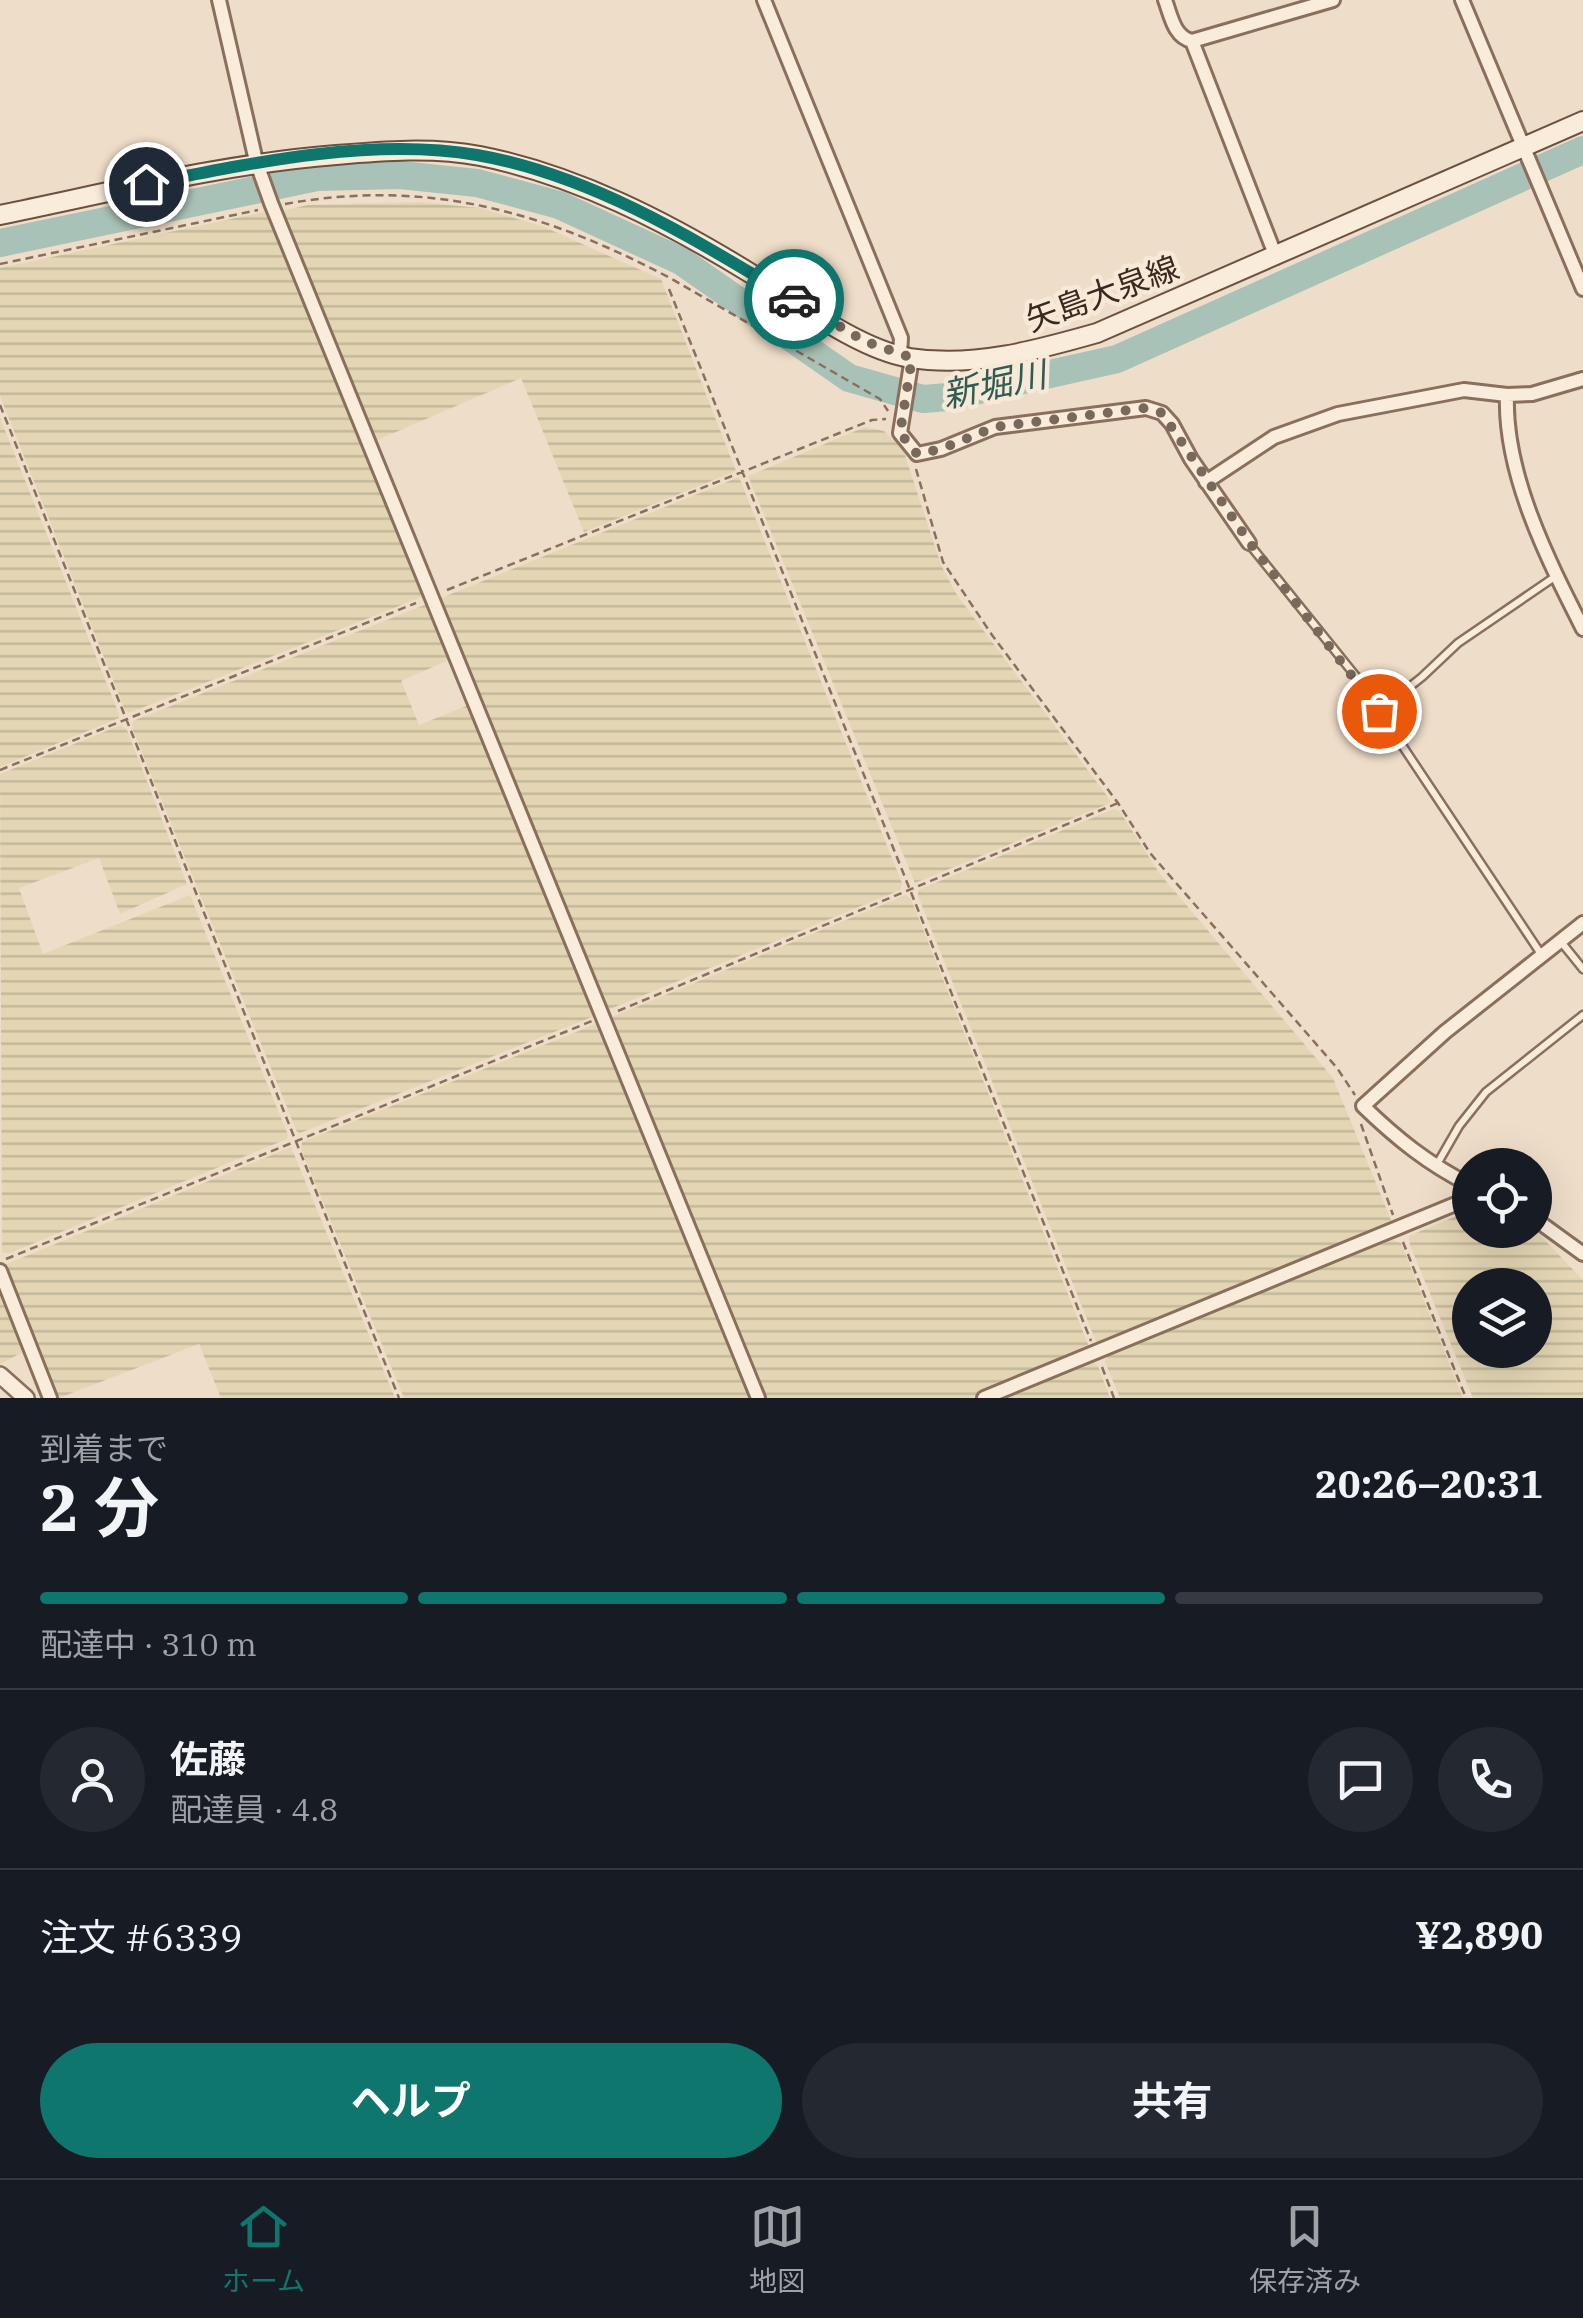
<!DOCTYPE html>
<html lang="ja">
<meta charset="utf-8">
<style>
body{margin:0;font-family:"IBM Plex Serif","Noto Sans JP",serif;background:#242831;color:#f1f3f6;height:100vh;display:flex;flex-direction:column;font-size:38px;white-space:nowrap}
*{box-sizing:border-box;margin:0}
p{font-size:32px;color:#9ea1a6}
.icon{flex:none;width:55px;height:55px;fill:none;stroke:currentColor;stroke-width:2;stroke-linecap:round;stroke-linejoin:round}
.map{position:relative;height:1398px;overflow:hidden}
.details{display:flex;flex-direction:column;background:#171b24;flex:1}
.details>*{flex:none}
.tools{position:absolute;left:1452px;top:1148px;display:grid;gap:20px}
.tools a{display:grid;place-items:center;width:100px;height:100px;border-radius:50%;background:#171b24;box-shadow:0 10px 40px #0002;font-size:50px}
.pin{position:absolute;display:grid;place-items:center;width:85px;height:85px;color:#fff;margin:-42px;border:5px solid #fff;border-radius:50%;box-shadow:0 2px 10px #0007}
.courier{position:absolute;display:grid;place-items:center;width:100px;height:100px;margin:-50px;border:8px solid #0f766e;border-radius:50%;background:#fff;color:#222;box-shadow:0 2px 12px #0007}
.overview em{font-style:normal;font-weight:700}
.overview div{display:flex;flex-direction:column-reverse}
.overview{display:flex;align-items:center;justify-content:space-between;height:170px;padding:0 40px}
h1{font-size:65px;font-weight:700;line-height:75px}
.bar{display:grid;grid-template-columns:repeat(4,1fr);gap:15px 10px;align-content:center;height:120px;padding:0 40px}
.bar i{height:12px;border-radius:8px;background:#363941}
.bar .on{background:#0f766e}
.bar p{grid-column:span 4}
.line{display:flex;align-items:center;gap:25px;padding:0 40px;border-top:2px solid #363941}
.line div{flex:1}
.round{display:grid;place-items:center;flex:none;width:105px;height:105px;border-radius:52px;background:#242831}
.primary-button{display:flex;gap:20px;margin-top:auto;padding:20px 40px}
.primary-button a{flex:1;height:115px;border-radius:60px;background:#0f766e;color:#fff;font-size:40px;font-weight:700;line-height:115px;text-align:center}
.primary-button a+a{background:#242831;color:#f1f3f6}
.tab-bar{display:flex;justify-content:space-around;align-items:center;height:140px;border-top:2px solid #363941;background:#171b24;font-size:28px;color:#9ea1a6}
.tab-bar a{display:grid;justify-items:center;gap:5px}
.tab-bar .on{color:#0f766e}
.map>svg:first-child{display:block}
.farmland{fill:url(#farmland-rules);fill-rule:evenodd}
.lines{fill:none;stroke-linecap:round;stroke-linejoin:round}
.river{stroke:#a9c2b7;stroke-width:28}
.service-casing{stroke:#8a6f5d;stroke-width:11}
.minor-casing{stroke:#8a6f5d;stroke-width:18}
.tertiary-casing{stroke:#8a6f5d;stroke-width:20}
.secondary-casing{stroke:#6c5040;stroke-width:22}
.path{stroke:#8a6f5d;stroke-width:2.5;stroke-dasharray:8 5;stroke-linecap:butt}
.service{stroke:#f9ecdb;stroke-width:6}
.minor{stroke:#f9ecdb;stroke-width:12}
.tertiary{stroke:#f9ecdb;stroke-width:15}
.secondary{stroke:#f9ecdb;stroke-width:18}
.done{stroke:#7a685b;stroke-width:10;stroke-dasharray:0 18}
.route{stroke:#0f766e;stroke-width:12}
.labels{text-anchor:middle;dominant-baseline:central;stroke-width:9;stroke-linejoin:round;paint-order:stroke}
.street-label{font-size:32px;fill:#3b2920;stroke:#f6e9d7}
.water-label{font-size:35px;font-style:italic;fill:#305a52;stroke:#f6e9d7}
</style>
<div class="map">
<svg width="1583" height="1398" viewBox="0 0 1583 1398">
<defs>
<pattern id="farmland-rules" width="6" height="5" patternUnits="userSpaceOnUse" patternTransform="scale(2.5)"><rect width="6" height="5" fill="#e4d6b5"/><path d="M0 2.5h6" fill="none" stroke="#c4b89b"/></pattern>
</defs>
<rect width="100%" height="100%" fill="#eeddc8"/>
<path class="farmland" d="M 419,202 L 480,208 L 542,226 L 661,279 L 736,471 L 584,532 L 521,378 L 375,441 L 282,216 L 286,210 L 308,205 Z
M 264,212 L 276,226 L 424,596 L 129,713 L 125,710 L 0,396 L 0,268 Z
M 0,418 L 119,714 L 119,718 L 0,767 Z
M 865,427 L 884,431 L 903,449 L 941,565 L 957,595 L 1110,800 L 1110,803 L 915,883 L 748,476 Z
M 739,477 L 902,883 L 900,890 L 610,1009 L 605,1007 L 441,598 Z
M 427,604 L 432,609 L 451,659 L 401,681 L 419,725 L 469,705 L 594,1011 L 592,1017 L 300,1133 L 297,1132 L 132,728 L 133,721 Z
M 121,725 L 127,730 L 187,884 L 120,914 L 99,858 L 19,888 L 43,954 L 190,895 L 288,1135 L 287,1139 L 10,1253 L 2,1253 L 0,774 Z
M 1114,809 L 1120,812 L 1160,874 L 1333,1078 L 1393,1225 L 1102,1347 L 1097,1344 L 918,896 L 918,890 Z
M 906,895 L 911,899 L 1089,1347 L 1087,1351 L 969,1398 L 763,1398 L 610,1021 L 612,1017 Z
M 596,1024 L 600,1026 L 751,1398 L 404,1398 L 301,1149 L 302,1142 Z
M 291,1147 L 395,1398 L 221,1398 L 199,1344 L 59,1398 L 4,1265 Z
M 1470,1210 L 1470,1230 L 1535,1230 L 1583,1280 L 1583,1398 L 1473,1398 L 1410,1245 L 1409,1236 ZM 1470,1285 L 1535,1285 L 1535,1350 L 1470,1350 Z
M 1392,1240 L 1401,1243 L 1463,1398 L 1120,1398 L 1105,1362 L 1109,1354 Z
M 0,1287 L 25,1351 L 0,1364 Z
M 1091,1361 L 1098,1366 L 1110,1398 L 999,1398 Z"/>
<g class="lines">
<path class="river" d="M 0,243 L 317,177 L 400,175 L 477,183 L 559,205 L 681,261 L 849,378 L 923,399 L 948,397 L 1117,359 L 1583,150"/>
<defs>
<path id="service" d="M 1250,545 L 1358,679 L 1541,954
M 1379,711 L 1422,677 L 1458,643 L 1556,576
M 1562,943 L 1583,969
M 1436,1166 L 1459,1126 L 1486,1092 L 1583,1015"/>
<path id="minor" d="M 219,0 L 256,161 L 271,203 L 758,1398
M 764,0 L 901,338 L 900,355
M 1165,0 C 1171,16 1174,37 1192,41 L 1333,0
M 1462,0 L 1583,289
M 1192,41 L 1276,257
M 912,358 L 900,433 L 917,454 L 941,449 L 995,427 L 1146,408 L 1162,413 L 1172,424 L 1191,459 L 1249,543
M 1507,395 C 1504,474 1548,560 1583,629
M 1206,482 L 1274,437 L 1338,414 L 1464,390 L 1507,395 L 1532,394 L 1583,379
M 1470,1185 C 1428,1164 1396,1138 1363,1106 L 1445,1032 L 1583,923
M 1535,1219 L 1583,1254
M 0,1271 L 50,1398
M 984,1398 L 1470,1198"/>
<path id="tertiary" d="M 0,1375 L 26,1398"/>
<path id="secondary" d="M 0,215 C 112,192 222,164 336,155 C 383,151 433,147 480,156 C 576,175 667,222 750,273 C 796,301 857,349 910,358 C 974,368 1037,350 1097,333 L 1583,121"/>
</defs>
<use href="#service" class="service-casing"/>
<use href="#minor" class="minor-casing"/>
<use href="#tertiary" class="tertiary-casing"/>
<use href="#secondary" class="secondary-casing"/>
<path class="path" d="M 285,204 C 428,178 545,212 670,278 L 880,399 L 888,411
M 0,264 L 258,210
M 669,289 L 1091,1341
M 0,405 L 399,1398
M 916,469 L 943,562 L 992,635 L 1118,803 L 1150,853 L 1337,1068 L 1355,1095
M 447,590 L 872,420 L 886,419
M 0,770 L 416,603
M 618,1011 L 1118,803
M 1361,1124 L 1393,1215
M 1403,1242 L 1466,1398
M 6,1259 L 592,1021
M 1102,1367 L 1114,1398"/>
<use href="#service" class="service"/>
<use href="#minor" class="minor"/>
<use href="#tertiary" class="tertiary"/>
<use href="#secondary" class="secondary"/>
</g>
<g class="lines">
<path class="done" d="M 794,299 L 864,341 L 912,358 L 900,433 L 917,454 L 941,449 L 995,427 L 1146,408 L 1162,413 L 1249,542 L 1379,711"/>
<path class="route" d="M 146,184 C 251,163 371,137 477,155 C 592,175 696,240 794,299"/>
</g>
<g class="labels">
<g class="street-label">
<text transform="translate(1102 293) rotate(-20)">矢島大泉線</text>
</g>
<g class="water-label">
<text transform="translate(994 384) rotate(-12)">新堀川</text>
</g>
</g>
</svg>
<div class="tools">
<a><svg class="icon" aria-label="locate" viewBox="0 0 24 24"><circle cx="12" cy="12" r="6"/><path d="M12 2v4M12 18v4M2 12h4M18 12h4"/></svg></a>
<a><svg class="icon" aria-label="layers" viewBox="0 0 24 24"><path d="M12 4l9 5-9 5-9-5zM3 14l9 5 9-5"/></svg></a>
</div>
<div class="pin" style="left:1379px;top:711px;background:#ea580c"><svg class="icon" aria-label="bag" viewBox="0 0 24 24"><path d="M5 8h14l-1 12H6zM9 8a3 3 0 0 1 6 0"/></svg></div>
<div class="pin" style="left:146px;top:184px;background:#1f2937"><svg class="icon" aria-label="home" viewBox="0 0 24 24"><path d="M3 11l9-7 9 7M6 9v11h12V9"/></svg></div>
<div class="courier" style="left:794px;top:299px"><svg class="icon" aria-label="car" viewBox="0 0 24 24"><path d="M5 17H2v-5l4-1 3-4h7l3 4 3 1v5h-3M9 17h6M6 11h13"/><circle cx="7" cy="17" r="2"/><circle cx="17" cy="17" r="2"/></svg></div>
</div>
<section class="details">
<div class="overview"><div><h1>2 分</h1><p>到着まで</p></div><em>20:26–20:31</em></div>
<div class="bar"><i class="on"></i><i class="on"></i><i class="on"></i><i></i><p>配達中 · 310 m</p></div>
<div class="line" style="height:180px"><a class="round"><svg class="icon" aria-label="person" viewBox="0 0 24 24"><circle cx="12" cy="8" r="4"/><path d="M4 21q1-7 8-7t8 7"/></svg></a><div><b>佐藤</b><p>配達員 · 4.8</p></div><a class="round"><svg class="icon" aria-label="chat" viewBox="0 0 24 24"><path d="M4 5h16v11H9l-5 4z"/></svg></a><a class="round"><svg class="icon" aria-label="phone" viewBox="0 0 24 24"><path d="M5 4h4l2 5-3 2q2 4 5 5l2-3 5 2v4C11 20 4 13 5 4z"/></svg></a></div>
<div class="line" style="height:130px"><div>注文 #6339</div><b>¥2,890</b></div>
<div class="primary-button"><a>ヘルプ</a><a>共有</a></div>
</section>
<nav class="tab-bar">
<a class="on"><svg class="icon" aria-label="home" viewBox="0 0 24 24"><path d="M3 11l9-7 9 7M6 9v11h12V9"/></svg>ホーム</a>
<a><svg class="icon" aria-label="map" viewBox="0 0 24 24"><path d="M3 6l6-2 6 2 6-2v14l-6 2-6-2-6 2zM9 4v14M15 6v14"/></svg>地図</a>
<a><svg class="icon" aria-label="saved" viewBox="0 0 24 24"><path d="M7 4h10v16l-5-4-5 4z"/></svg>保存済み</a>
</nav>
